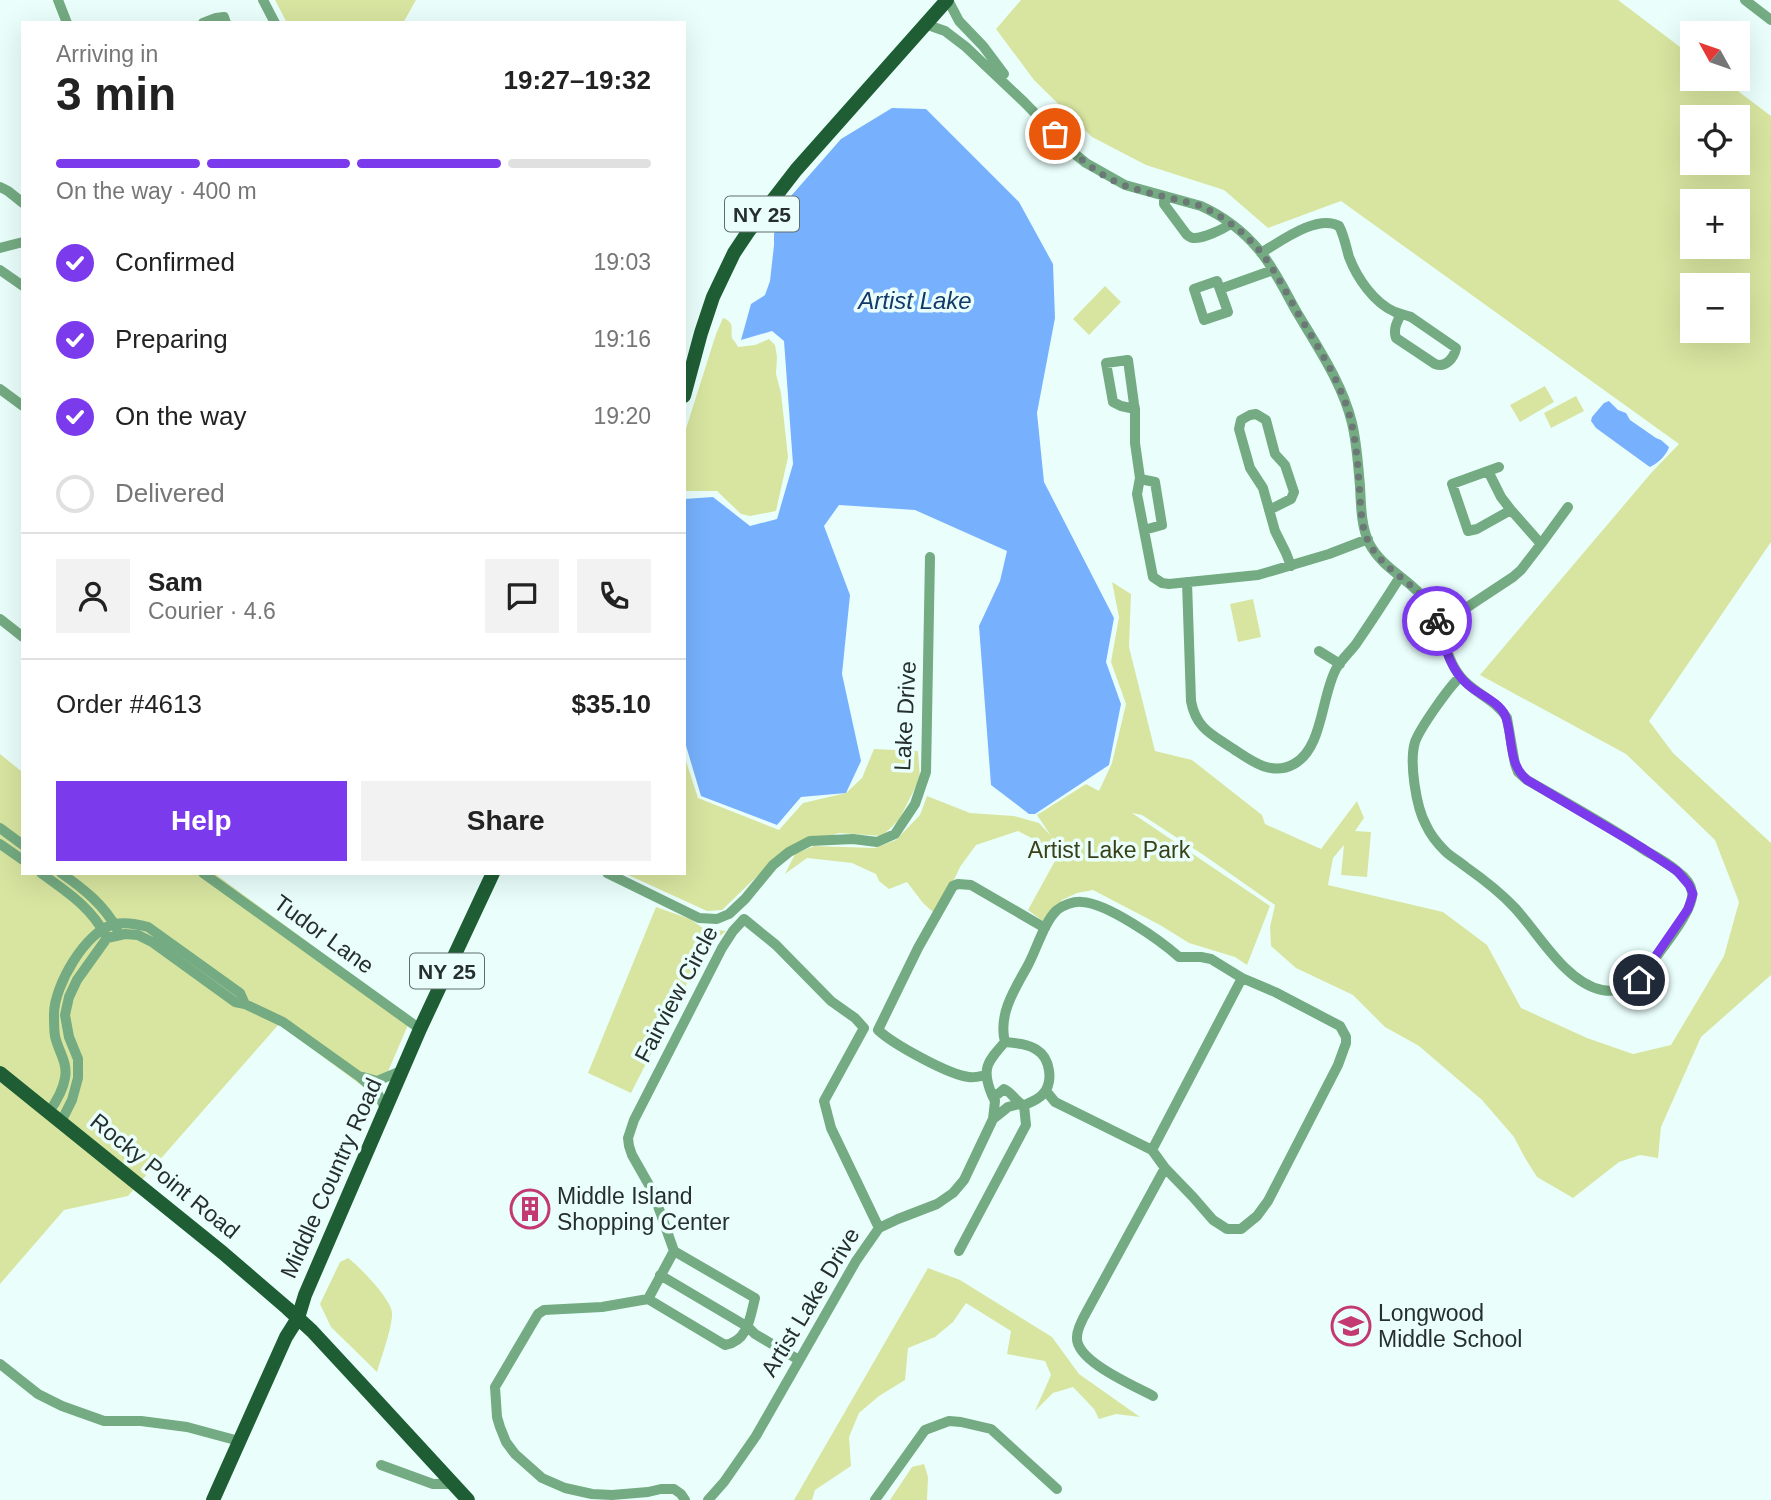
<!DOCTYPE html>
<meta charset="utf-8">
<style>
body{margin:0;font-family:Helvetica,sans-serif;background:#f2f2f2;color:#222;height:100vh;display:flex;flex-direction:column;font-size:26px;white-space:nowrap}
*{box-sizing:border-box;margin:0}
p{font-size:23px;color:#767676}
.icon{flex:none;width:38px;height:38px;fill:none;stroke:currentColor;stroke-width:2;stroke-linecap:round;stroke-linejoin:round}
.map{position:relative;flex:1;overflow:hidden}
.side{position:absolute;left:21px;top:21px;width:665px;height:854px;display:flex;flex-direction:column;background:#fff;border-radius:0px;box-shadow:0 7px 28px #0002}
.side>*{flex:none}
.needle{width:46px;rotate:310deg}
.tools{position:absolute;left:1680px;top:21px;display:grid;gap:14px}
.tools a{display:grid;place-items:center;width:70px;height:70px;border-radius:0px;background:#fff;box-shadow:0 7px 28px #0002;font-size:35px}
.pin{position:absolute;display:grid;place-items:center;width:60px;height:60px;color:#fff;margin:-30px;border:4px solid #fff;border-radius:50%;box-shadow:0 2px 7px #0007}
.courier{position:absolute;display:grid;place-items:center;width:70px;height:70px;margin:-35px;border:5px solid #7c3aed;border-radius:50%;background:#fff;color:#222;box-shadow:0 2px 9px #0007}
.overview em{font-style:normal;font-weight:700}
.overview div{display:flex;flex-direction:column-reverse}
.overview{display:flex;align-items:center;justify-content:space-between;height:119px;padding:0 35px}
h1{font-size:46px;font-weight:700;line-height:52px}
.bar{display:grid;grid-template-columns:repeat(4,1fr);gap:10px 7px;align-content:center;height:84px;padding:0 35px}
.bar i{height:9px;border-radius:5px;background:#e0e0e0}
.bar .active{background:#7c3aed}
.bar p{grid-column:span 4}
.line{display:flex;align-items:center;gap:18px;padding:0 35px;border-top:2px solid #e0e0e0}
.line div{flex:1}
.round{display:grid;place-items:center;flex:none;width:74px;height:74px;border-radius:0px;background:#f2f2f2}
ol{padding:0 35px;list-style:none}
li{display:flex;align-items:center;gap:21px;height:77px}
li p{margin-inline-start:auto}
li .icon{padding:7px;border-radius:50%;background:#7c3aed;color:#fff;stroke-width:4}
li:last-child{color:#767676}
li i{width:38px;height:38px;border:4px solid #e0e0e0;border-radius:50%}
.primary-button{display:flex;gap:14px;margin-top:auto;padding:14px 35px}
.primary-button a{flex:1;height:80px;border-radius:0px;background:#7c3aed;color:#fff;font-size:28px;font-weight:700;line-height:80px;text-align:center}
.primary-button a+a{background:#f2f2f2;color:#222}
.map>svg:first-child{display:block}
.green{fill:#d8e5a0;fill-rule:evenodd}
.water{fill:#77b1fd}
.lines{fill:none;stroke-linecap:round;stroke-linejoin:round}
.minor{stroke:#74ab82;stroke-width:10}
.major{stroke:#1f5e35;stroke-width:14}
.done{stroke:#6b7876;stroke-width:7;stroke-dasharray:0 12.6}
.route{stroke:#7c3aed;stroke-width:9}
.labels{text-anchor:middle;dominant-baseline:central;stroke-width:7;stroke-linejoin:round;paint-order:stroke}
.shield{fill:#eafffc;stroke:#616d6c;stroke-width:2}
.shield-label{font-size:21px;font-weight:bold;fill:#262f2e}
.street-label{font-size:23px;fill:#262f2e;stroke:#eafffc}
.park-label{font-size:23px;fill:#3a4017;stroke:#eafffc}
.poi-label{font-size:23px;fill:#262f2e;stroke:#eafffc;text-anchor:start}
.water-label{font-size:24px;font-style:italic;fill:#143a6a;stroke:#eafffc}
</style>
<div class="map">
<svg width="1771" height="1500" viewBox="0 0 1771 1500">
<rect width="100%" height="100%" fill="#eafffc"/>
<path class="green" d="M 275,0 L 416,0 L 403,23 L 287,23 Z
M 1021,0 L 1618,0 L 1692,56 L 1692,79 L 1722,79 L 1771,116 L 1771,542 L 1649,721 L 1673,753 L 1771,843 L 1771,975 L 1701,1037 L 1661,1127 L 1658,1158 L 1640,1155 L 1619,1162 L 1573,1198 L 1537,1177 L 1525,1158 L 1514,1137 L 1482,1100 L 1419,1046 L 1385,1027 L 1353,995 L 1296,968 L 1271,946 L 1270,927 L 1275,905 L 1205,856 L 1142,815 L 1132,813 L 1270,906 L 1247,965 L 1235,957 L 1189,943 L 1160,925 L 1093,890 L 1077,893 L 1062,900 L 1044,922 L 1028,910 L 1061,850 L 1052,837 L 1056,851 L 1018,831 L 976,845 L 960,867 L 953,882 L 933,912 L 923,903 L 907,882 L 889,889 L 879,881 L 876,874 L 852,863 L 807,858 L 785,874 L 795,854 L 814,846 L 875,848 L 896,840 L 920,815 L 927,796 L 970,813 L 1014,816 L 1039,823 L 1051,836 L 1037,815 L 1086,784 L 1099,791 L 1112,763 L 1126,704 L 1111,662 L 1119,617 L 1112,582 L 1131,594 L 1129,647 L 1155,751 L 1192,760 L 1262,815 L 1265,824 L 1321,849 L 1357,801 L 1364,818 L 1355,831 L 1371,832 L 1367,877 L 1341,875 L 1344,845 L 1333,858 L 1328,885 L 1443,912 L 1487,945 L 1521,1008 L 1587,1038 L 1633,1054 L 1671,1045 L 1724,956 L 1739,902 L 1715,840 L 1626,754 L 1480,675 L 1652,472 L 1679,444 L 1341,201 L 1268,228 L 1224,190 L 1146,165 L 1092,137 L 1034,80 L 996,29 ZM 1692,117 L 1738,117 L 1738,163 L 1692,163 ZM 1692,201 L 1738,201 L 1738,247 L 1692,247 ZM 1692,285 L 1738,285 L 1738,331 L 1692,331 Z
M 1105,286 L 1121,302 L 1089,335 L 1073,319 Z
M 723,318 C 736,323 730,329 732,338 C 733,339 738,346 738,347 L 755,345 L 769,339 L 775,345 L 777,357 L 776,374 L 781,393 L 788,457 L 776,511 L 750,516 L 741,514 L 717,491 L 684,491 L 684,435 L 716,334 Z
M 1545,386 L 1554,402 L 1520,422 L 1510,405 Z
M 1576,396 L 1584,411 L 1551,428 L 1544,413 Z
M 1253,599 L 1261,637 L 1238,642 L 1230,604 Z
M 874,749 L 918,751 L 920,778 L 899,820 L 882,836 L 839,833 L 783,851 L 722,910 L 707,911 L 624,873 L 684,873 L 684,755 L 698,798 L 779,830 L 803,803 L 846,793 L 862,778 Z
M 0,754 L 21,771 L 23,769 L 23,873 L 214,873 L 411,1018 L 377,1097 L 279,1024 L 128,1196 L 64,1210 L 0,1284 Z
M 656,907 L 690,919 L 703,928 L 726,931 L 705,948 L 631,1093 L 588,1073 Z
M 348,1258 C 359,1266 392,1300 392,1313 C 393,1325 381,1359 377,1372 L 331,1327 L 320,1304 L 340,1262 Z
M 928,1268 L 960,1280 L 1052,1337 L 1079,1374 L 1140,1417 L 1116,1414 L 1099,1419 L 1094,1409 L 1073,1387 L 1053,1393 L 1035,1411 L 1051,1375 L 1045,1361 L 1007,1354 L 1011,1331 L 966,1303 L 953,1322 L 935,1337 L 908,1348 L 905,1380 L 879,1396 L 859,1413 L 849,1437 L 851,1466 L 815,1490 L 812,1500 L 794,1500 Z
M 924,1464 L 928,1477 L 927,1500 L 890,1500 L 912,1467 Z"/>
<path class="water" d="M 892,108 L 926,109 L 1019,202 L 1053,264 L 1055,318 L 1037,413 L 1044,482 L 1114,618 L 1106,662 L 1121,704 L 1109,765 L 1035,814 L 1029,814 L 991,785 L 979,626 L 1000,581 L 1007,551 L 915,510 L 839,505 L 824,526 L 850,595 L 842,674 L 861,761 L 846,793 L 801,797 L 777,825 L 701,796 L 684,739 L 684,499 L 713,497 L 750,526 L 777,519 L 793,464 L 784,341 L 772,331 L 741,340 L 751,304 L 765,295 L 770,281 L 774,245 L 774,234 L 784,204 L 841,139 Z
M 1609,401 L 1618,410 L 1626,413 L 1630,420 L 1656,438 L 1661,440 L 1669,447 C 1667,455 1657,464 1650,467 L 1647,465 L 1596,428 L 1591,421 L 1592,417 L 1604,403 Z"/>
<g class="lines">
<path class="minor" d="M 58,0 L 67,23
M 263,0 L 275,23
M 948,0 L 959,21 L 983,46 L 1004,74
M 1745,0 L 1771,20
M 203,23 L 216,18 L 224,17 L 226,23
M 925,24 L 945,31 L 966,47 L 1024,102 L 1076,155 L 1086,163 L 1125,185 L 1201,206 C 1223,216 1244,232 1259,250 C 1274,268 1284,289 1295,309 C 1316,345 1342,382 1352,423 C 1357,444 1358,465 1360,486 C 1361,505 1361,526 1369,543 C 1383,570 1412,580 1428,603 C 1444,625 1443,655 1460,676 C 1473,693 1495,699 1507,718 L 1515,764 L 1518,772 L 1527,780 C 1567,803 1608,825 1646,851 C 1657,857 1668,863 1677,871 C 1684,876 1691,884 1692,892 C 1695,908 1666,943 1657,956 C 1643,976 1629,995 1602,990 C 1566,983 1539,934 1515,908 C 1500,892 1483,879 1466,867 C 1459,861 1451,857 1445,851 C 1438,844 1430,834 1426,825 C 1416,807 1409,762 1415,742 C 1420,728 1449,687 1460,677
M 0,187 L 8,191 L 23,203
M 1164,196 L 1164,204 L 1187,235 C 1189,236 1191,238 1193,238 C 1202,239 1224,229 1230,224
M 0,248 L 23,242
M 1261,253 C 1281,241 1317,214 1339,226 C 1344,235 1346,247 1349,257 C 1357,278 1374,303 1395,312 C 1400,314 1406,315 1411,317 L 1456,348 C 1454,358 1446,368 1435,364 L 1396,338 C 1393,329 1397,322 1401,314
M 0,270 L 23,286
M 1217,281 L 1228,312 L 1204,320 L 1194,289 Z
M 1220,289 L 1273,270
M 0,389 L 23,406
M 1135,409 L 1121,406 L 1113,402 L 1106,363 L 1128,360 L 1134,404 L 1135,409 L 1135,443 L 1140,478 L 1137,494 L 1153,577 L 1162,583 L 1169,584 L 1258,575 L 1329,554 L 1368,539
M 1488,471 L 1501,497 L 1511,510
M 1140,479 L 1155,482 L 1162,525 L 1144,530
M 1269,510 L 1291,499 L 1294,492 L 1285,465 L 1275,454 L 1266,420 L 1256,414 L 1250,415 L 1241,420 L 1239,429 L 1250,468 L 1263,488 L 1275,531 L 1286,553 L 1291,566
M 1541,544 L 1568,507
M 1187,582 L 1191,701 C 1196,729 1213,735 1235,750 C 1253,762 1272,776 1294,764 C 1323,748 1321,697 1336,669 C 1341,660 1350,652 1356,644 C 1371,622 1386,599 1400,577
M 0,619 L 23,637
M 1438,623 L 1463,610 L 1513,577 L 1521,570 L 1541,544 L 1511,510 L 1477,529 L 1468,531 L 1452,484 L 1499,467
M 1319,651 L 1340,664
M 0,828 L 23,845
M 0,844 L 23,860
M 41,873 C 67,892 91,907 106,936
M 61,873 C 84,889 104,905 117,929
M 203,873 L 420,1029
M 607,873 L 699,918 L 717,919 L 729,914 L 745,899 L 773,865 L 789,852 L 810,841 L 853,839 L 877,842 L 895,834 L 915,804 L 926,772 L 930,557
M 1005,1042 C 998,1015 1014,990 1027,967 C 1036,951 1044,922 1057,910 C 1063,905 1074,901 1082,902 C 1107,903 1160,940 1179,957 L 1201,957 L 1211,959 L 1242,978 L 1275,992 L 1340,1026 L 1346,1037 L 1346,1043 L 1338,1065 L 1268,1201 L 1257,1216 L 1241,1229 L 1227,1229 L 1213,1220 L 1193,1197 L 1165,1168 L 1152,1150 L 1055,1102 L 1046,1091
M 1005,1042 C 1016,1043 1028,1044 1037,1050 C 1050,1058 1054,1082 1043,1094 C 1038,1100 1031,1102 1024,1105 C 1016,1103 1013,1093 1004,1089 L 998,1094 L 992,1095 C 981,1069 987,1062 1005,1042 Z
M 986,1075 C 981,1076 974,1078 969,1077 C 949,1075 893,1044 878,1030 L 918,948 L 953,886 L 958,884 L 971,885 L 1045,928
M 363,1077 L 377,1081 L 403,1070
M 992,1095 L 995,1101 L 993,1119 L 1008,1107 L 1019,1104
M 49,1112 C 56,1102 63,1091 65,1078 C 68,1062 58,1051 55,1036 C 54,1030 54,1021 54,1014 C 54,986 86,930 115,924 C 126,922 137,924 148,927 L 240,993 L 245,1004
M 61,1122 L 72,1100 L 78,1078 L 78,1059 L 69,1037 L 65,1015 L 69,997 L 77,980 L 107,938 L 125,934 L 138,935 L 152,942 L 235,1002 L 245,1004 L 283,1022 L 360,1077 L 377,1092 L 386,1110
M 1152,1150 L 1242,978
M 959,1251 L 1026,1125 L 1024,1105
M 660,1275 L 748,1327 L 755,1334 L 799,1360
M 648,1299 L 674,1251
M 0,1364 L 38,1394 L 62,1406 L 104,1421 L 141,1421 L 187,1427 L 239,1441
M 1153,1396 C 1135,1386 1075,1361 1077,1337 C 1077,1329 1083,1318 1087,1311 L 1165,1168
M 381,1465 L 433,1484 L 453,1484
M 685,1500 L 681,1494 L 674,1489 L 661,1489 L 648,1492 L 612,1495 L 592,1494 L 565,1488 L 542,1478 L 515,1454 L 506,1442 L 500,1427 L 497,1417 L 495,1387 L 538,1314 L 544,1310 L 602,1307 L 648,1299 L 725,1345 C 748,1341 750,1318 755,1298 L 674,1251 L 653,1192 L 632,1155 L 629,1146 L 628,1138 L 634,1120 L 722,948 L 733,931 L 744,919 L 776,945 L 831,1001 L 855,1018 L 864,1028 L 824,1101 L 831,1128 L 879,1228
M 708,1500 L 724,1482 L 756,1436 L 856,1261 L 879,1228 L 898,1219 L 937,1204 L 953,1193 L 964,1180 L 993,1119
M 875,1500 L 925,1430 L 949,1421 L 961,1422 L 991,1429 L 1057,1489"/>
<path class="major" d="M 684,396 L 701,333 L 713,297 L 734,253 L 748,232 L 796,170 L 947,0
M 0,1073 L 223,1253 L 287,1308 L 312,1331 L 363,1386 L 468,1500
M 213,1500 L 286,1337 L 298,1318 L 305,1295 L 420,1029 L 493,873"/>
</g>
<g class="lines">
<path class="done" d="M 1055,134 C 1075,155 1098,176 1126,186 C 1150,194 1176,199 1201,206 C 1223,216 1244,232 1260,251 C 1274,269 1285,290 1296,310 C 1317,346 1343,384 1352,425 C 1356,444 1358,464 1359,484 C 1361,503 1360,524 1368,541 C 1384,575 1426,585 1437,621"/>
<path class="route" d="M 1437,621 C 1444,643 1449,668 1467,684 C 1479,695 1498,701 1505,715 C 1507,720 1508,726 1509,731 C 1512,750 1512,767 1527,780 L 1644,849 L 1677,871 L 1689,885 L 1693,894 L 1688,909 L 1639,980"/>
</g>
<defs>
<symbol id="building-ring" viewBox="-11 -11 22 22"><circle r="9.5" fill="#eafffc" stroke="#c33972" stroke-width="1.5"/><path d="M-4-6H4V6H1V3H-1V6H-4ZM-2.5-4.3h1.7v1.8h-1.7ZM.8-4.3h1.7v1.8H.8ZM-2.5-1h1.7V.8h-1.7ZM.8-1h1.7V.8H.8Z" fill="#c33972"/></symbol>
<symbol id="school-ring" viewBox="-11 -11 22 22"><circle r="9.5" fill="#eafffc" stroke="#c33972" stroke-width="1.5"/><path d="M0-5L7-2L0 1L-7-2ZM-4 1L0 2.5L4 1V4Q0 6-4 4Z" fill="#c33972"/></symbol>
</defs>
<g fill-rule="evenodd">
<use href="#building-ring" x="508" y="1187" width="44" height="44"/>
<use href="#school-ring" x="1329" y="1304" width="44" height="44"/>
</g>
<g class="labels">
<g class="shield">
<rect x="725" y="196.5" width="74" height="35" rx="5"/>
<rect x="410" y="953.5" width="74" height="35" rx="5"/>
</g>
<g class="shield-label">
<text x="762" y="214">NY 25</text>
<text x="447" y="971">NY 25</text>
</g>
<g class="street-label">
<text transform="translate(905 716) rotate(-87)">Lake Drive</text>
<text transform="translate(324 934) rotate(36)">Tudor Lane</text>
<text transform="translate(676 994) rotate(-62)">Fairview Circle</text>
<text transform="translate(165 1176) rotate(39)">Rocky Point Road</text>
<text transform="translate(331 1178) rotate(-66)">Middle Country Road</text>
<text transform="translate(810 1302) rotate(-59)">Artist Lake Drive</text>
</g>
<g class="park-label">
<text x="1109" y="850">Artist Lake Park</text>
</g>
<g class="poi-label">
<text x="557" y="1196">Middle Island<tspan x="557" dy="26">Shopping Center</tspan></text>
<text x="1378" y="1313">Longwood<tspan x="1378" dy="26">Middle School</tspan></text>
</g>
<g class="water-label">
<text x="915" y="300">Artist Lake</text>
</g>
</g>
</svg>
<div class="tools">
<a><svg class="needle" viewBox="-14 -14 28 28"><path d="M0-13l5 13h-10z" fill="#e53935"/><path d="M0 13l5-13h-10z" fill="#767676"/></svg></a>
<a><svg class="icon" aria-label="locate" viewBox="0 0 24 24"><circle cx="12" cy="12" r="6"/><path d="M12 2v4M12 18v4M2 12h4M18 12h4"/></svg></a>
<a>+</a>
<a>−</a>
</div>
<div class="pin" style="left:1055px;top:134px;background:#ea580c"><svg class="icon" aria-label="bag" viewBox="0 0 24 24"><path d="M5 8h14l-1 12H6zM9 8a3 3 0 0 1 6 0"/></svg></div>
<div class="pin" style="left:1639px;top:980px;background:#1f2937"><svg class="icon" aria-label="home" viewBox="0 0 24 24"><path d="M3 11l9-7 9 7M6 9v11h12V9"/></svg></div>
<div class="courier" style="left:1437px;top:621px"><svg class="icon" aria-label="bike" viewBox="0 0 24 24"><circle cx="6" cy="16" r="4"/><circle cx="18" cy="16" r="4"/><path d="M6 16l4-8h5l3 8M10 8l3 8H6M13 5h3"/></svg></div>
<section class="side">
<div class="overview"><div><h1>3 min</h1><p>Arriving in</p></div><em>19:27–19:32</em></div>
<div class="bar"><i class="active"></i><i class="active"></i><i class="active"></i><i></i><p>On the way · 400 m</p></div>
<ol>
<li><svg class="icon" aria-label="check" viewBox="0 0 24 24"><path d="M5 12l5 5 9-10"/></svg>Confirmed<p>19:03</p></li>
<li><svg class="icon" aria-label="check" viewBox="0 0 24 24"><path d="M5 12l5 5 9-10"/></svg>Preparing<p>19:16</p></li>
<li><svg class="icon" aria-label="check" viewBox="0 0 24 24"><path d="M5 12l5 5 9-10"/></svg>On the way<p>19:20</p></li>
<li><i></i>Delivered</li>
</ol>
<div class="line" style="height:126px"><a class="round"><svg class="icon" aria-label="person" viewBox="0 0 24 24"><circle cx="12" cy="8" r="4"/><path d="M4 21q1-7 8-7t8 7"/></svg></a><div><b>Sam</b><p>Courier · 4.6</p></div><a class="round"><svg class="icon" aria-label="chat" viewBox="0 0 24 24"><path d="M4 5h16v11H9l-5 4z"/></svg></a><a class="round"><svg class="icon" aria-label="phone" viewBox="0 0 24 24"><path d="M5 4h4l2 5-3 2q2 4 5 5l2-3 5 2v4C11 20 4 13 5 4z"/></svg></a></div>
<div class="line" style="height:91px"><div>Order #4613</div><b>$35.10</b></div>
<div class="primary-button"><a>Help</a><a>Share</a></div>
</section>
</div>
